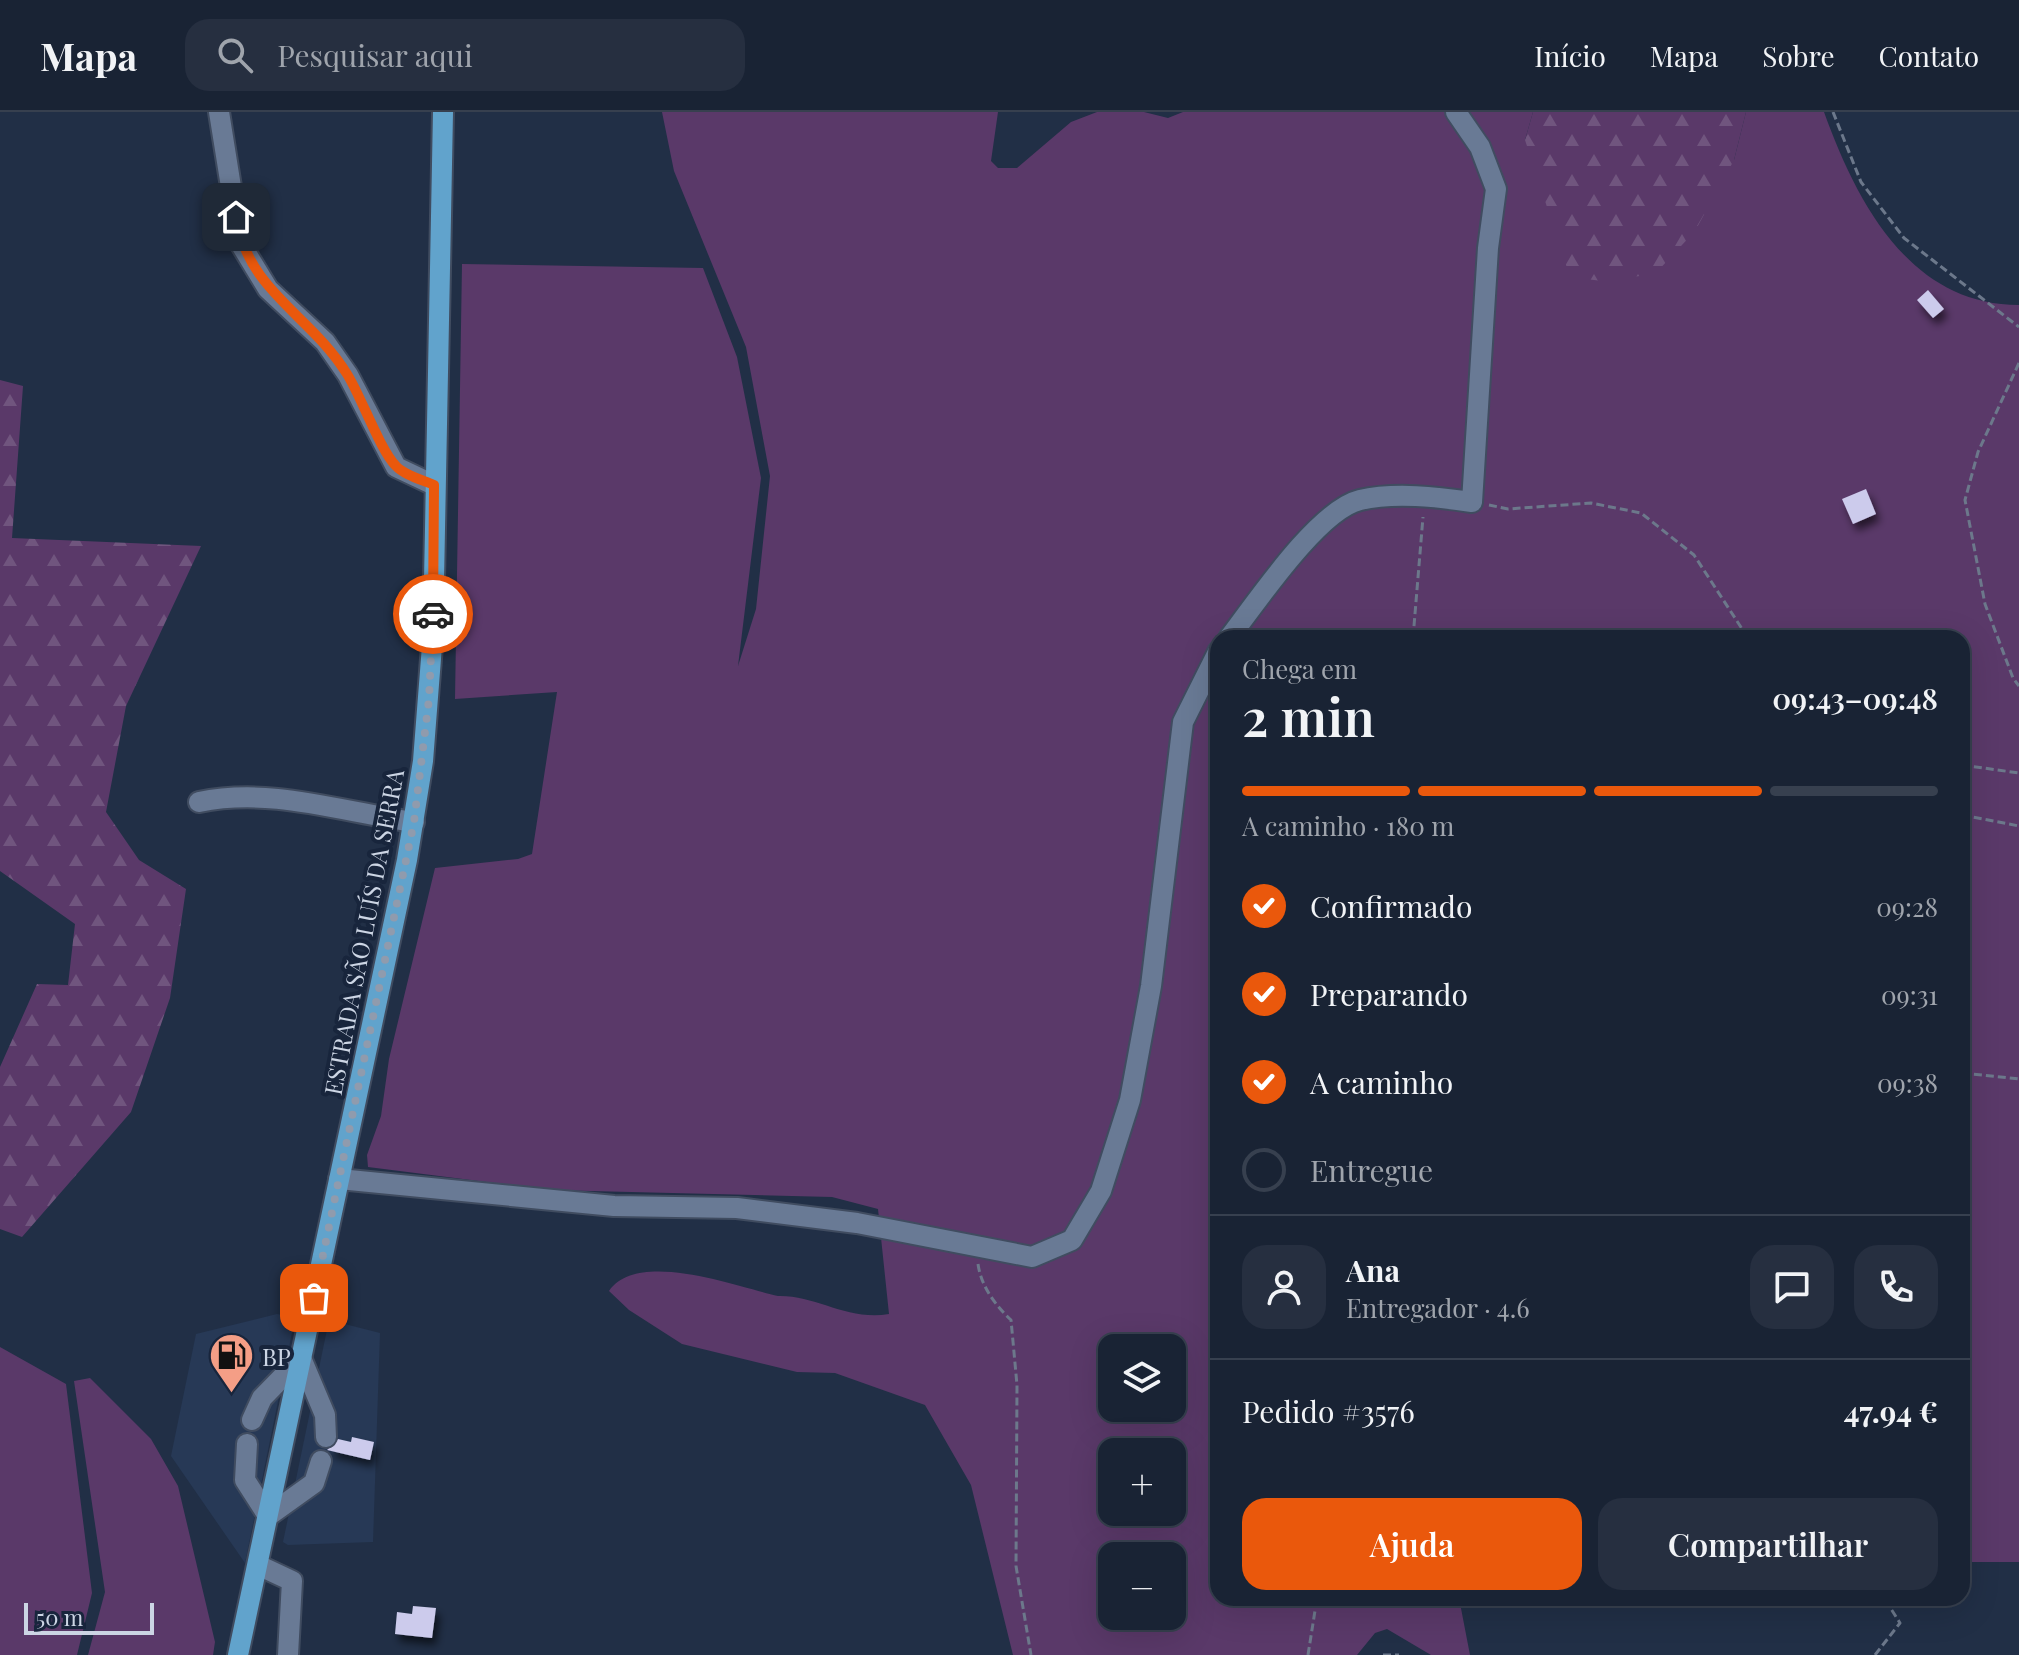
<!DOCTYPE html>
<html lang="pt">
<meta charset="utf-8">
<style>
body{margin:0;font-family:"Playfair Display",serif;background:#262f40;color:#f1f3f6;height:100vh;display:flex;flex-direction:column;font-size:30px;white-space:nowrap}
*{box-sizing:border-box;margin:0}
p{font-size:26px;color:#9fa4ac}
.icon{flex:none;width:44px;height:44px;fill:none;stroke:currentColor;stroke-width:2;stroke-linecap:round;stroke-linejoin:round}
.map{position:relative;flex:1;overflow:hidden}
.panel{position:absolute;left:1210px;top:518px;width:760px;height:976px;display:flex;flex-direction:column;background:#192334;border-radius:24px;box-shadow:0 8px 32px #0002,0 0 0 2px #37404f}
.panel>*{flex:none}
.tools{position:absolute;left:1098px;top:1222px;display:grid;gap:16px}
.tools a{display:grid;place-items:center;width:88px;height:88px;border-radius:16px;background:#192334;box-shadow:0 8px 32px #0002,0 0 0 2px #37404f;font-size:40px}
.scale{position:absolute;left:24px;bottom:20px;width:130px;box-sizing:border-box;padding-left:8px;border:4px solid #ccd5e4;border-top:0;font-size:22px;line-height:28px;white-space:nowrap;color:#ccd5e4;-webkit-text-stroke:6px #18253c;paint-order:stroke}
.pin{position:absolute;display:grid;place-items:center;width:68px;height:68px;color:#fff;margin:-34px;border-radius:16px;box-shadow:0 4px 12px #0006}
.courier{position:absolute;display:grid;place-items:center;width:80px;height:80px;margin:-40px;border:6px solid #ea580c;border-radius:50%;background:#fff;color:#222;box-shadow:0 2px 10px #0007}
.headline em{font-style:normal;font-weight:600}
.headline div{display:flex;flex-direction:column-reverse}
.headline{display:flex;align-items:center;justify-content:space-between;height:136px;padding:0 32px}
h1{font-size:52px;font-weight:600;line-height:60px}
.bar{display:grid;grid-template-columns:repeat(4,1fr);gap:12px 8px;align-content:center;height:96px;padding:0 32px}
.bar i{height:10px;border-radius:6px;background:#37404f}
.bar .active{background:#ea580c}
.bar p{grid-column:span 4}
.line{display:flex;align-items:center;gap:20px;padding:0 32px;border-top:2px solid #37404f}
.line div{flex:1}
.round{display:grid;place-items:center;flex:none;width:84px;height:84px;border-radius:24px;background:#262f40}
ol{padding:0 32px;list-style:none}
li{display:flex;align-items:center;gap:24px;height:88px}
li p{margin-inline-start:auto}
li .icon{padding:8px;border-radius:50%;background:#ea580c;color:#fff;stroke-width:4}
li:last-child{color:#9fa4ac}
li i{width:44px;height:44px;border:4px solid #37404f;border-radius:50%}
.cta{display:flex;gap:16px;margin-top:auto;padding:16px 32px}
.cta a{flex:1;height:92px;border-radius:24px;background:#ea580c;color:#fff;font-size:32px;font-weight:600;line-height:92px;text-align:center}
.cta a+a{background:#262f40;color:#f1f3f6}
header{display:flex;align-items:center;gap:48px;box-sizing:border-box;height:112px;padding:0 40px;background:#192334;border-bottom:2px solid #37404f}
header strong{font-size:38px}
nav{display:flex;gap:44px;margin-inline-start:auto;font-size:28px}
.search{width:560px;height:72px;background:#262f40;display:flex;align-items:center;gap:20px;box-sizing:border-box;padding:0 28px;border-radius:24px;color:#9fa4ac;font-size:30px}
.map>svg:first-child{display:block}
.built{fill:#273956}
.grass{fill:#5a3969;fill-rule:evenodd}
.forest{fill:url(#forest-firs)}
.building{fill:#cccbec;filter:url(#shadow)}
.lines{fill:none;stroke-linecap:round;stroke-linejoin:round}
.minor-casing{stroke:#404c60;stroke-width:24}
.major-casing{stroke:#404c60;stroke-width:24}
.path{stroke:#6c788b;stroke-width:3;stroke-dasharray:8 4;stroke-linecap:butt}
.minor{stroke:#697a95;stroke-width:20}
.major{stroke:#61a3cc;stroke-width:20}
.done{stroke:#909bad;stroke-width:8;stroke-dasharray:0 14.4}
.route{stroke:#ea580c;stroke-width:10}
.labels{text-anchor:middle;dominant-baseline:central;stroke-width:8;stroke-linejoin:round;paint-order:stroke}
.street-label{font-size:24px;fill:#ccd5e4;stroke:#18253c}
.poi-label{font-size:24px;fill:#ccd5e4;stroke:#18253c;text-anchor:start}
</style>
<header>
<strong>Mapa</strong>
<div class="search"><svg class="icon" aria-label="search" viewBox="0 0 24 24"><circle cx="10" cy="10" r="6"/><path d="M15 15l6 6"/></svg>Pesquisar aqui</div>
<nav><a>Início</a><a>Mapa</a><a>Sobre</a><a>Contato</a></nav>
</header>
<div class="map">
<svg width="2019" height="1543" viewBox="0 0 2019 1543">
<defs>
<pattern id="forest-firs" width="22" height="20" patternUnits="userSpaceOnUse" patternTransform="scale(2)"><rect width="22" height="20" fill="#5a3969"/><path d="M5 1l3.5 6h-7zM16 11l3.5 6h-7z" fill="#70557e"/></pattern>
<filter id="shadow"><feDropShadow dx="4" dy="7" stdDeviation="4" flood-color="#0009"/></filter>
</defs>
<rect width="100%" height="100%" fill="#212f46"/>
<path class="built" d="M 277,1202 L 295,1206 L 245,1451 L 171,1344 L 196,1222 Z
M 329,1208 L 380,1221 L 373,1430 L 288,1433 L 283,1430 Z"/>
<path class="grass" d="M 662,0 L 998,0 L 991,49 L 998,56 L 1017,56 L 1071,10 L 1097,0 L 1144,0 L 1168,6 L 1183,0 L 1533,0 L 1525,28 L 1734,48 L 1746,0 L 1824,0 C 1857,91 1910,193 2019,193 L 2019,1450 L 1962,1450 L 1962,526 L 1218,526 L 1218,1486 L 1459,1486 L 1470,1543 L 1431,1543 L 1387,1517 L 1375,1521 L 1357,1543 L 1013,1543 L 971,1373 L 925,1293 L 835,1261 L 797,1260 L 682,1232 L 629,1198 L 609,1179 C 638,1137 737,1175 778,1184 C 816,1183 847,1209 889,1202 L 878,1097 L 832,1085 L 549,1078 L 368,1055 L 367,1043 L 381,1004 L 389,947 L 435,756 L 518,747 L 532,742 L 557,580 L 455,587 L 462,152 L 703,156 L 737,245 L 761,366 L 738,554 L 756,497 L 770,364 L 746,235 L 674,59 ZM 1112,1236 L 1172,1236 L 1172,1296 L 1112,1296 ZM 1112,1340 L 1172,1340 L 1172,1400 L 1112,1400 ZM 1112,1444 L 1172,1444 L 1172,1504 L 1112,1504 Z
M 0,1235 L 66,1272 L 92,1481 L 77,1543 L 0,1543 Z
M 90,1266 L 151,1327 L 178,1374 L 215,1530 L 213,1543 L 88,1543 L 105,1480 L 74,1269 Z"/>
<path class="forest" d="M 1533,0 L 1746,0 L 1734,48 L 1695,119 L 1655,162 L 1602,169 L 1570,165 L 1525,28 Z
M 0,268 L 23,274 L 12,426 L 201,434 L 126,594 L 106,700 L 139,748 L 186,777 L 170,886 L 131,1000 L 22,1125 L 0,1117 L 0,955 L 37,872 L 68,873 L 75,812 L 0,759 Z"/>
<path class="building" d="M 1928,178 L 1944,197 L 1933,206 L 1917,188 Z
M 1866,377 L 1876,402 L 1853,412 L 1842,387 Z
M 352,1325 L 374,1330 L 370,1348 L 327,1338 L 338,1327 L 351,1330 Z
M 413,1494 L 436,1496 L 432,1526 L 395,1522 L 397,1500 L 412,1502 Z"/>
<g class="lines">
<defs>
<path id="minor" d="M 219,0 L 240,131 L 268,177 L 325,230 L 348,263 L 396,355 L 434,373
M 1229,526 C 1256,491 1318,398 1360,388 C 1395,380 1437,385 1472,390 L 1488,136 L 1496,77 L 1480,35 L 1456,0
M 199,690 C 272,675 342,700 414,710
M 339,1067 L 614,1094 L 737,1096 L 857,1111 L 1032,1145 L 1072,1128 L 1101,1079 L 1130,988 L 1151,874 L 1183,610 L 1218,540
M 252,1308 L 262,1286 L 301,1246 L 325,1303 L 326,1325
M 247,1332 L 245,1368 L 268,1404 L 314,1371 L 321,1349
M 258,1453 L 292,1469 L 288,1543"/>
<path id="major" d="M 238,1543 L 407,748 L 423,649 L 433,521 L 443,0"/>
</defs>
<use href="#minor" class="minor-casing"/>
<use href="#major" class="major-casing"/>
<path class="path" d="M 1833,0 L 1861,70 L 1904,126 L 2019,215
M 2019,251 L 1978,340 L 1965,388 L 1985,492 L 2013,566 L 2019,574
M 1489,393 L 1508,397 L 1591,391 L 1641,401 L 1694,443 L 1748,526
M 1413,526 L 1423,405
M 1962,653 L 2019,661
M 1962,703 L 2019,714
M 1962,961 L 2019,967
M 978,1152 C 981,1174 995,1193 1011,1208 L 1017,1273 L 1016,1454 L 1031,1543
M 1308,1543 L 1317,1486
M 1383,1543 L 1399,1543
M 1875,1543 L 1900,1511 L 1884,1486"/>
<use href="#minor" class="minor"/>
<use href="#major" class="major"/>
</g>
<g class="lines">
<path class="done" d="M 314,1186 L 414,710 L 429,587 L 433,502"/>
<path class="route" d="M 236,105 C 248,180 310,202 347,262 C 361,284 380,338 396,354 C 404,363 423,368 434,373 L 433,502"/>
</g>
<defs>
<symbol id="fuel-pin" viewBox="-11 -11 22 30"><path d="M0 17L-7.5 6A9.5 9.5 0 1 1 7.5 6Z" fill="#f49e86" stroke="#18253c"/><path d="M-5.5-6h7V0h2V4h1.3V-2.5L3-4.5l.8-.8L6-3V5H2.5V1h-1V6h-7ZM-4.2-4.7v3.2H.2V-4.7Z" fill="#111"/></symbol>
</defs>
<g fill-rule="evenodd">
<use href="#fuel-pin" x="206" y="1218" width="51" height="69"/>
</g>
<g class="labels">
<g class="street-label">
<text transform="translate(363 820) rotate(-79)">ESTRADA SÃO LUÍS DA SERRA</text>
</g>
<g class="poi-label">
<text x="262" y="1244">BP</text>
</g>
</g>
</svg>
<div class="tools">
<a><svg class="icon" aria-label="layers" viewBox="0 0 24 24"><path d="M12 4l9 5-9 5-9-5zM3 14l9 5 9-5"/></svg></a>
<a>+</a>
<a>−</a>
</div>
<div class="scale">50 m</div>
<div class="pin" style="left:314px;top:1186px;background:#ea580c"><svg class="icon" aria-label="bag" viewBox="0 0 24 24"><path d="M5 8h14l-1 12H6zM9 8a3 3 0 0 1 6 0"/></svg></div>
<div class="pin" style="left:236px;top:105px;background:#1f2937"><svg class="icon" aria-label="home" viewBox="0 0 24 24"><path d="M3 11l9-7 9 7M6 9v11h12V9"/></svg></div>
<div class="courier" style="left:433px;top:502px"><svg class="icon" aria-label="car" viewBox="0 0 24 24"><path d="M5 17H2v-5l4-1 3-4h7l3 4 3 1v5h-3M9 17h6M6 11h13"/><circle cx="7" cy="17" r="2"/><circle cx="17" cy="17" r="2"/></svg></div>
<section class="panel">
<div class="headline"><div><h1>2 min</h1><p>Chega em</p></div><em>09:43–09:48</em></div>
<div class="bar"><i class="active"></i><i class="active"></i><i class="active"></i><i></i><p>A caminho · 180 m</p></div>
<ol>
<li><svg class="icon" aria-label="check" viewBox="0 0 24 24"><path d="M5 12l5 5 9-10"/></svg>Confirmado<p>09:28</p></li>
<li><svg class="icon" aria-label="check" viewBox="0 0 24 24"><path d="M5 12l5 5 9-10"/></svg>Preparando<p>09:31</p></li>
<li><svg class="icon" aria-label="check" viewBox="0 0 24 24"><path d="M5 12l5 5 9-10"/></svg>A caminho<p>09:38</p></li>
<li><i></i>Entregue</li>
</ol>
<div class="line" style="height:144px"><a class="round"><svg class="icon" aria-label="person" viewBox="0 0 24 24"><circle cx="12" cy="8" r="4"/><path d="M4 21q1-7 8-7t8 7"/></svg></a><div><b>Ana</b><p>Entregador · 4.6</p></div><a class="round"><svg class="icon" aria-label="chat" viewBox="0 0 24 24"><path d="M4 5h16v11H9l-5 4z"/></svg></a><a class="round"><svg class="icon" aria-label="phone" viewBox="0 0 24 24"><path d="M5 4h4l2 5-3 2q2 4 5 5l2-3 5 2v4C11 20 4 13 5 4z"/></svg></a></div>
<div class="line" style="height:104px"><div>Pedido #3576</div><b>47.94 €</b></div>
<div class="cta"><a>Ajuda</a><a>Compartilhar</a></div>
</section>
</div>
